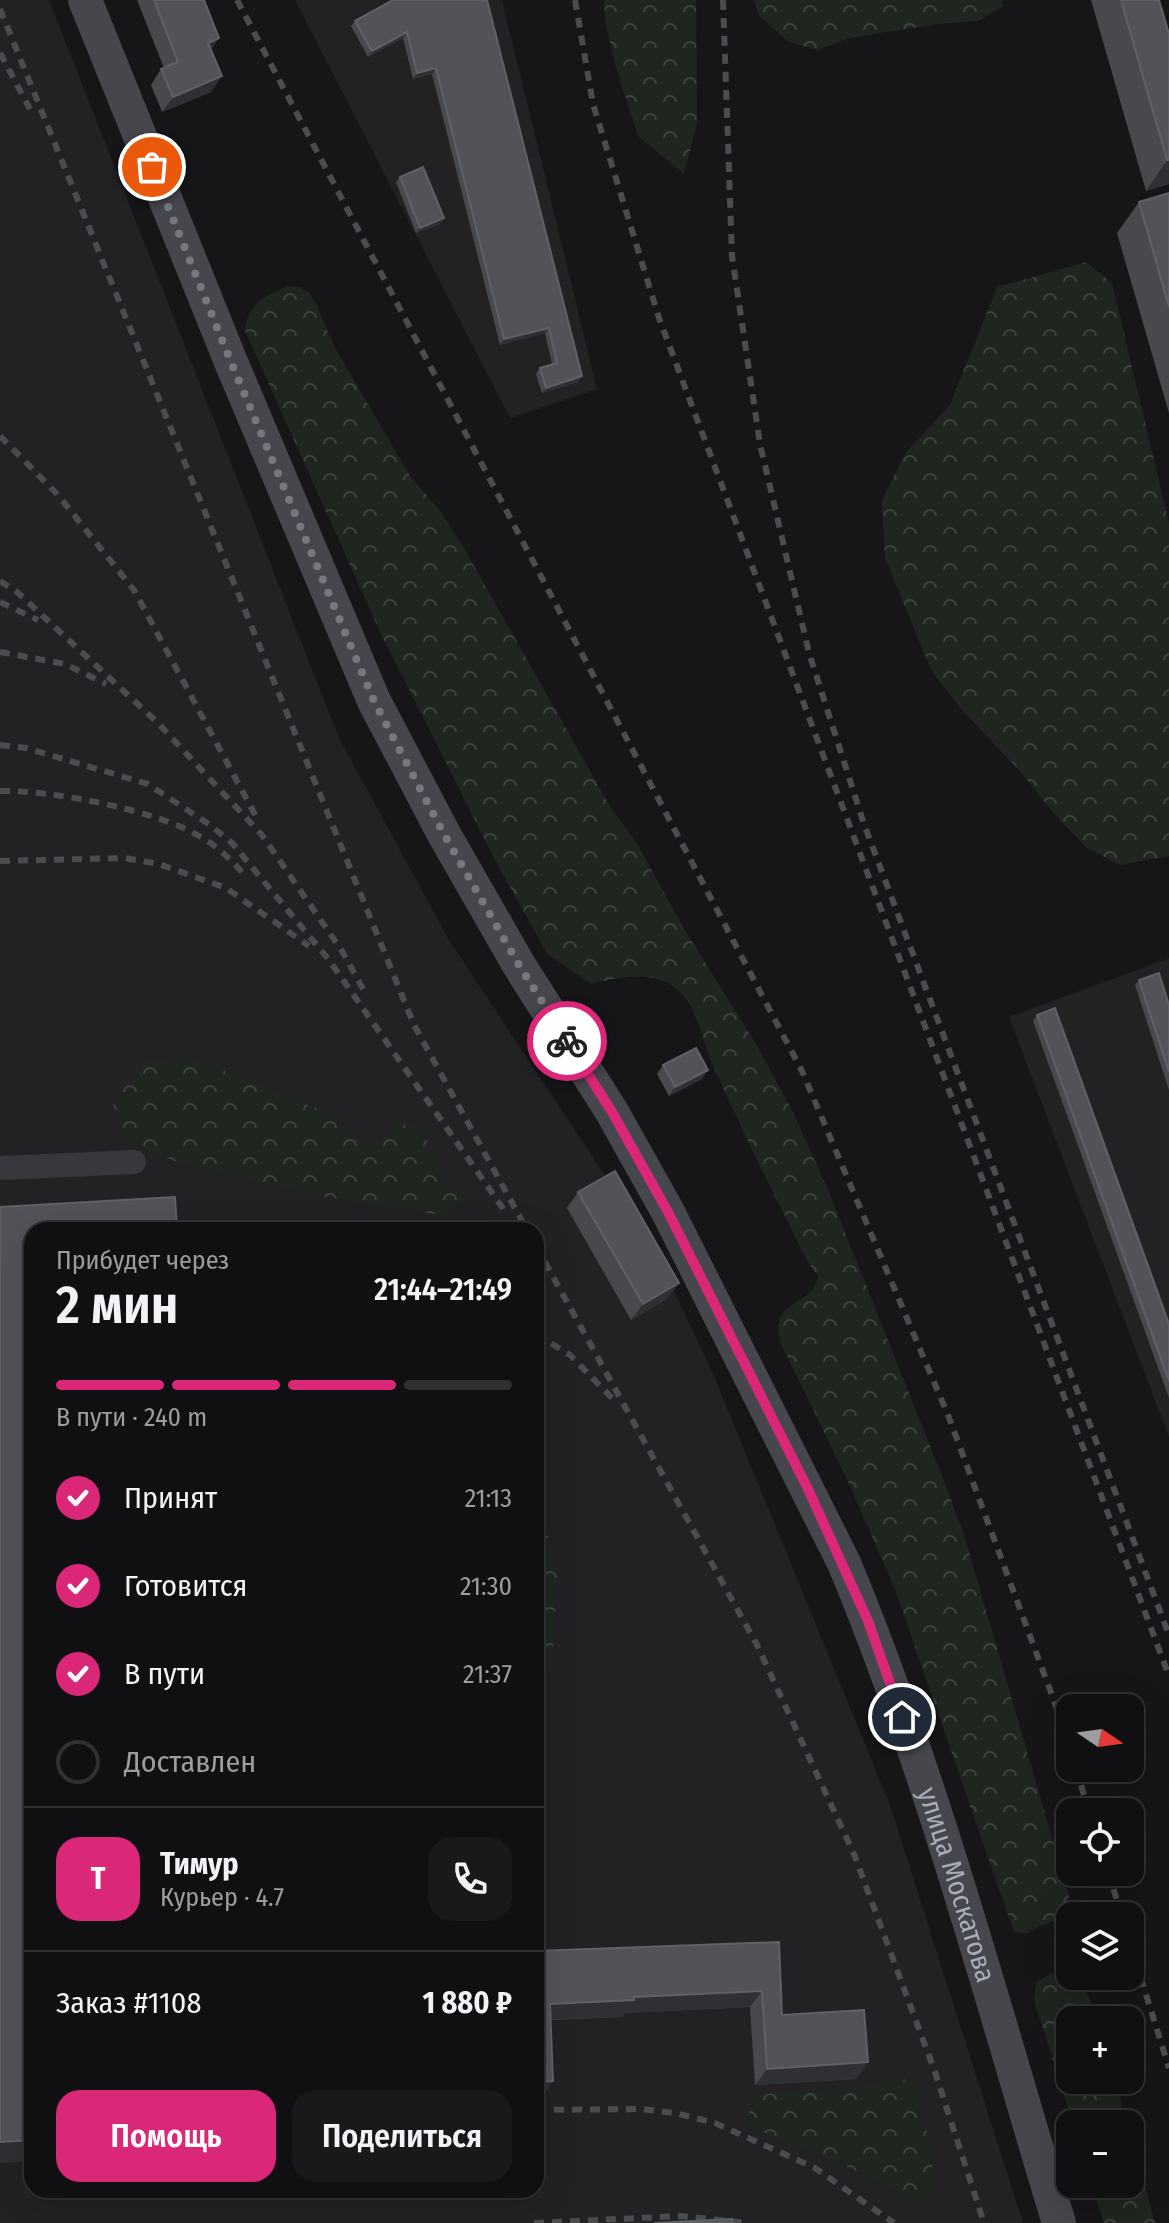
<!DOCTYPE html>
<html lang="ru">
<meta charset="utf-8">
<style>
body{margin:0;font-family:"Fira Sans Condensed",sans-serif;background:#19191b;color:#f1f3f6;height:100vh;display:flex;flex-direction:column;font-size:30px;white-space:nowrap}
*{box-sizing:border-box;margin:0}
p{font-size:26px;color:#9c9d9f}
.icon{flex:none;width:44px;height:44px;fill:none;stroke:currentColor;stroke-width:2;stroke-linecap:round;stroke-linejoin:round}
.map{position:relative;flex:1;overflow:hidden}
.drawer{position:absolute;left:24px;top:1222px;width:520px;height:976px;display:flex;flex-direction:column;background:#101012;border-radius:24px;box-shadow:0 8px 32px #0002,0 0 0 2px #303032}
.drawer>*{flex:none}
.needle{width:52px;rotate:103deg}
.buttons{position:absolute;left:1056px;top:1694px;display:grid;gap:16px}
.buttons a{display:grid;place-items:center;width:88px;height:88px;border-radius:16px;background:#101012;box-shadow:0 8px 32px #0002,0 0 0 2px #303032;font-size:40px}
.pin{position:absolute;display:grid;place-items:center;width:68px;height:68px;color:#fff;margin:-34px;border:4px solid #fff;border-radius:50%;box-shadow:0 2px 8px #0007}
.courier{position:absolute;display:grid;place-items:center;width:80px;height:80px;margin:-40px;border:6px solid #db2777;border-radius:50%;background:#fff;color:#222;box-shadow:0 2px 10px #0007}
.overview em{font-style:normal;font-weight:600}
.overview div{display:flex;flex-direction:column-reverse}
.overview{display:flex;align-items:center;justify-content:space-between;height:136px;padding:0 32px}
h1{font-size:52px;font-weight:600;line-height:60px}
.bar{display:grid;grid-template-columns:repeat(4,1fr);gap:12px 8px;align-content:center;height:96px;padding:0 32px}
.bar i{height:10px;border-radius:6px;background:#303032}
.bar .current{background:#db2777}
.bar p{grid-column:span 4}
.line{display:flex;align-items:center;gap:20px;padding:0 32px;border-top:2px solid #303032}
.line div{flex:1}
.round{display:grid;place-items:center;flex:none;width:84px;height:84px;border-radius:24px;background:#19191b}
ol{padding:0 32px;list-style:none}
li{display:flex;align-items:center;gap:24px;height:88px}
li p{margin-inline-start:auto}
li .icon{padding:8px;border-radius:50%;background:#db2777;color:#fff;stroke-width:4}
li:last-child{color:#9c9d9f}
li i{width:44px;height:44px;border:4px solid #303032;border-radius:50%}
.action{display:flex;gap:16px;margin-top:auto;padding:16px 32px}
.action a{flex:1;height:92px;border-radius:24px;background:#db2777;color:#fff;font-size:32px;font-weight:600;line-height:92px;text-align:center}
.action a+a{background:#19191b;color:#f1f3f6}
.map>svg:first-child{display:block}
.built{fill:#222225;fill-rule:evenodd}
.forest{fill:url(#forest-crowns)}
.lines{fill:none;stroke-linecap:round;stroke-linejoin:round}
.street{stroke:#37383d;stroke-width:24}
.secondary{stroke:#45474d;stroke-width:34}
.rail{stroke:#4a4c52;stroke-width:6;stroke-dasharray:10 8;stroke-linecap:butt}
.wall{fill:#47494d}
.shaded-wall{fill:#2f3033}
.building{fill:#525359;stroke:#5f6168;stroke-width:2}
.done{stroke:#757880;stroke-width:8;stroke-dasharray:0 14.4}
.route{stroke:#db2777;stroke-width:10}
.labels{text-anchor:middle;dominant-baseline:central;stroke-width:6;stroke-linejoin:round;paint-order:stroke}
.street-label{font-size:28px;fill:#a8adb8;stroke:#111113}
</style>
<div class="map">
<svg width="1169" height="2223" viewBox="0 0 1169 2223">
<defs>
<pattern id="forest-crowns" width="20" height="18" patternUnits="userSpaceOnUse" patternTransform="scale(2)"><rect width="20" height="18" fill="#1e261f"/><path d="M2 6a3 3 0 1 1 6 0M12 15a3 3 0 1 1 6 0" fill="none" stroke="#3c433d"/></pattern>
</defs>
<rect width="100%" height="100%" fill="#161618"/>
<path class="built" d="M 0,0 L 49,0 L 339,738 L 449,940 L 656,1253 L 711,1369 L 890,1805 L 1023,2223 L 0,2223 ZM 32,1230 L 536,1230 L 536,2190 L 32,2190 Z
M 295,0 L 502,0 L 597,389 L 510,418 Z
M 1169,958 L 1169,1437 L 1009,1017 Z"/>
<path class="forest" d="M 604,0 L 696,0 L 697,124 L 684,174 L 638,136 L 616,67 L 606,26 Z
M 754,0 L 1002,0 L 1003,6 L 978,21 L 937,24 L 850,38 L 817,50 L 789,42 L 759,16 Z
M 1086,262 L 1112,283 L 1169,523 L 1169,856 L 1120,865 L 1087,848 L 1056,816 L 1019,770 L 962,710 L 931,670 L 885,558 L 882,500 L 906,452 L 950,405 L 997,287 Z
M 287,286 L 299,287 L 309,292 L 316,304 L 335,348 L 410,476 L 441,512 L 465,550 L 611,808 L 636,842 L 686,932 L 756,1044 L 793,1112 L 830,1195 L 948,1491 L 965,1538 L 1069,1896 L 1064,1916 L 1025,1933 L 1014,1932 L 896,1592 L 847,1479 L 780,1342 C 769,1296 813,1309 818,1276 C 803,1257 794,1233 783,1212 C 758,1163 734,1113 712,1063 C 702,1040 698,1008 679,991 C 654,969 621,977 592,984 L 548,955 L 496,862 L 380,632 L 245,331 C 247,304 264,297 287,286 Z
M 186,1058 L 237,1075 L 318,1109 L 370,1148 L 398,1123 L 424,1130 L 434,1160 L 463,1198 L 448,1216 L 327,1197 L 177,1162 L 126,1141 L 112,1101 L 148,1060 Z
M 536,1489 L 557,1572 L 553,1650 L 536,1719 Z
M 1052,1973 L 1084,1985 L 1097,2020 L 1070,2020 L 1070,2080 L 1115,2080 L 1127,2124 L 1073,2124 L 1034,2000 L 1036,1982 Z
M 897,2077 C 912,2081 917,2086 922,2100 L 936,2189 L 928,2200 L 913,2202 L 908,2197 L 846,2166 L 755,2129 L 748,2120 L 751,2101 L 761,2094 L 857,2089 Z
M 1130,2133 L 1155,2223 L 1104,2223 L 1091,2184 L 1130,2184 Z"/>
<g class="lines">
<path class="street" d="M 0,1168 L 134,1162"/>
<path class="secondary" id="s1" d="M 85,0 L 231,362 L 374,701 L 445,836 L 519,965 L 612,1112 L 668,1212 L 844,1563 C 933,1777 992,2002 1059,2223"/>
<path class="rail" d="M 237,0 L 802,1071 L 948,1415 L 1056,1706 L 1070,1750
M 575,0 L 593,104 L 659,318 L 1169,1676
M 723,0 L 732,256 L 760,444 L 809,653 L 864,824 L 1169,1635
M 0,9 L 414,1025 L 527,1230
M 0,53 L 30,109
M 0,436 L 58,495 L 134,590 L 259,822
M 0,581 L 17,592 L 157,722 L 262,835 L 342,951 L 367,996
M 0,602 L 38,620
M 0,652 L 65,664 L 106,684
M 0,745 L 26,748 L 148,784 L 210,825 L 232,843 L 329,960 L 507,1214
M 0,791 C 51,790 156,810 199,836 C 216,845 229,858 242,872
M 0,861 L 124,858 L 159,864 L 226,888 L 309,946
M 536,1246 L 757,1645 L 854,1854 L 935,2072 L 984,2223
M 536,1334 L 570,1355 L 613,1399
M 1076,1768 L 1089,1812
M 1108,1872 L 1122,1916
M 1130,1943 L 1169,2068
M 536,2110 L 642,2109 L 675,2113 L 715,2123 L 815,2168 L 894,2223
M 534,2223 L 681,2216 L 748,2223"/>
</g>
<path class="wall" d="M 137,0 L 204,0 L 211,50 L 211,92 L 162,112 L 151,85 L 161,69 L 164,68 Z
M 487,0 L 582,376 L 578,382 L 542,393 L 536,374 L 540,368 L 552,364 L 545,333 L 500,345 L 432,74 L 413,79 L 403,38 L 368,57 L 351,26 L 355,21 Z
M 1091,0 L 1159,0 L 1169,34 L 1169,184 L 1146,191 Z
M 400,177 L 440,224 L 416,233 L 396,182 Z
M 1169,193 L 1169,413 L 1117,233 L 1139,202 Z
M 1139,980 L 1169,1005 L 1169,1090 L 1135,985 Z
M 1037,1015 L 1169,1324 L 1169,1398 L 1033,1021 Z
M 663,1065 L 702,1079 L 669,1096 L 657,1074 Z
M 578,1192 L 667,1299 L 631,1320 L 567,1208 Z
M 779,1942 L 782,2015 L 868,2062 L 856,2079 L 755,2085 L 750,2007 L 625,2013 L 622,2017 L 550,2020 L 553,2081 L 541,2097 L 536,1951 Z"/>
<path class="shaded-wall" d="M 407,32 L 403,38 L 368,57 L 372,51 Z
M 219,38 L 209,53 L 208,43 Z
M 436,68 L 432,74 L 413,79 L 417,73 Z
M 222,76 L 211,92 L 162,112 L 173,97 Z
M 1167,160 L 1169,160 L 1169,184 L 1146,191 Z
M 444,218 L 440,224 L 416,233 L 420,228 Z
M 549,328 L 545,333 L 500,345 L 504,339 Z
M 582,376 L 578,382 L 542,393 L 546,388 Z
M 708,1070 L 702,1079 L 669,1096 L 675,1087 Z
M 679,1283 L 667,1299 L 631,1320 L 643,1304 Z
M 762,1991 L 750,2007 L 625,2013 L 622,2017 L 538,2020 L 550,2004 L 634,1997 Z
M 868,2062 L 856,2079 L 755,2085 L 767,2069 Z
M 553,2081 L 541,2097 L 536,2098 L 536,2082 Z
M 32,2140 L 32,2161 L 0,2163 L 0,2142 Z"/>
<path class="building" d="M 154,0 L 204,0 L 219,38 L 208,43 L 222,76 L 173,97 L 161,69 L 178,62 Z
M 393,0 L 487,0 L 582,376 L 546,388 L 540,368 L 557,363 L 549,328 L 504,339 L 436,68 L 417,73 L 407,32 L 372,51 L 355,21 Z
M 1121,0 L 1159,0 L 1169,34 L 1169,160 L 1167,160 Z
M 423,167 L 444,218 L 420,228 L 400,177 Z
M 1169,193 L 1169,307 L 1139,202 Z
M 1159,973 L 1169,1005 L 1169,1072 L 1139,980 Z
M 1055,1008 L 1169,1324 L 1169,1381 L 1037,1015 Z
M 696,1048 L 708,1070 L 675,1087 L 663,1065 Z
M 615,1171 L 679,1283 L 643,1304 L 578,1192 Z
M 175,1197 L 177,1230 L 32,1230 L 32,2140 L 0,2142 L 0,1207 Z
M 779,1942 L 782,2015 L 864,2010 L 868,2062 L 767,2069 L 762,1991 L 634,1997 L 634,2000 L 550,2004 L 553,2081 L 536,2082 L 536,1951 Z
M 732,2219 L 732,2223 L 654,2223 Z"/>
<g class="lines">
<path class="done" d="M 152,167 L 231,362 L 374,701 L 445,836 L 519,965 L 567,1041"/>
<path class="route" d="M 567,1041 L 612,1112 L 668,1212 L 808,1489 L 868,1621 L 902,1717"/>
</g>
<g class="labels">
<g class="street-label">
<text stroke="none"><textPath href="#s1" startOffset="2082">улица Москатова</textPath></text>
</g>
</g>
</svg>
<div class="buttons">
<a><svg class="needle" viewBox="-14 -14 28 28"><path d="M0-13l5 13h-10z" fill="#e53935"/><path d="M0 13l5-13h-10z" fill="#9c9d9f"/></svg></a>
<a><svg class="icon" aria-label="locate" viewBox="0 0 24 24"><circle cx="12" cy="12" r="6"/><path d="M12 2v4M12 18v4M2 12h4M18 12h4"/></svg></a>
<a><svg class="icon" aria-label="layers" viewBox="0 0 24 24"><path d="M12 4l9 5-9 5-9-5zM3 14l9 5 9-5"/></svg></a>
<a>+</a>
<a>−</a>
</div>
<div class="pin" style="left:152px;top:167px;background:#ea580c"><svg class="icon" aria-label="bag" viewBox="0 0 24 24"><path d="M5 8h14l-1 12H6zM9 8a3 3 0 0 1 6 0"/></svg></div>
<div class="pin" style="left:902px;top:1717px;background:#1f2937"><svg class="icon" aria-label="home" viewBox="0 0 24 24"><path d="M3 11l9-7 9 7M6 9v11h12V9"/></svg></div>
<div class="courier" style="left:567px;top:1041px"><svg class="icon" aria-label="bike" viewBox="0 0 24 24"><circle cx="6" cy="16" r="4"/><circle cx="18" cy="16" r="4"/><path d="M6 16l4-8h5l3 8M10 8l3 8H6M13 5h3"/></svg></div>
<section class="drawer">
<div class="overview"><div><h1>2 мин</h1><p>Прибудет через</p></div><em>21:44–21:49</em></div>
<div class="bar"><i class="current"></i><i class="current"></i><i class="current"></i><i></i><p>В пути · 240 m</p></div>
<ol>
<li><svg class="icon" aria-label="check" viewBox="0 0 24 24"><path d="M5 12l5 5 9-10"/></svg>Принят<p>21:13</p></li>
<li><svg class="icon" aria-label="check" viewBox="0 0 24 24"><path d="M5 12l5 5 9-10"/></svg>Готовится<p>21:30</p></li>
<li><svg class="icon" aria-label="check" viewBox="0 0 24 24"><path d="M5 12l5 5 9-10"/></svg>В пути<p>21:37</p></li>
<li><i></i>Доставлен</li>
</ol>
<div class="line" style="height:144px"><b class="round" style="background:#db2777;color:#fff">Т</b><div><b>Тимур</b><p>Курьер · 4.7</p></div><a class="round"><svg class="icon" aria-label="phone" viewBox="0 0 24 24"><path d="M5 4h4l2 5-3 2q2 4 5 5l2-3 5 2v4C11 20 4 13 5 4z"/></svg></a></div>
<div class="line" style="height:104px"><div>Заказ #1108</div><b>1 880 ₽</b></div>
<div class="action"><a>Помощь</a><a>Поделиться</a></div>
</section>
</div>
